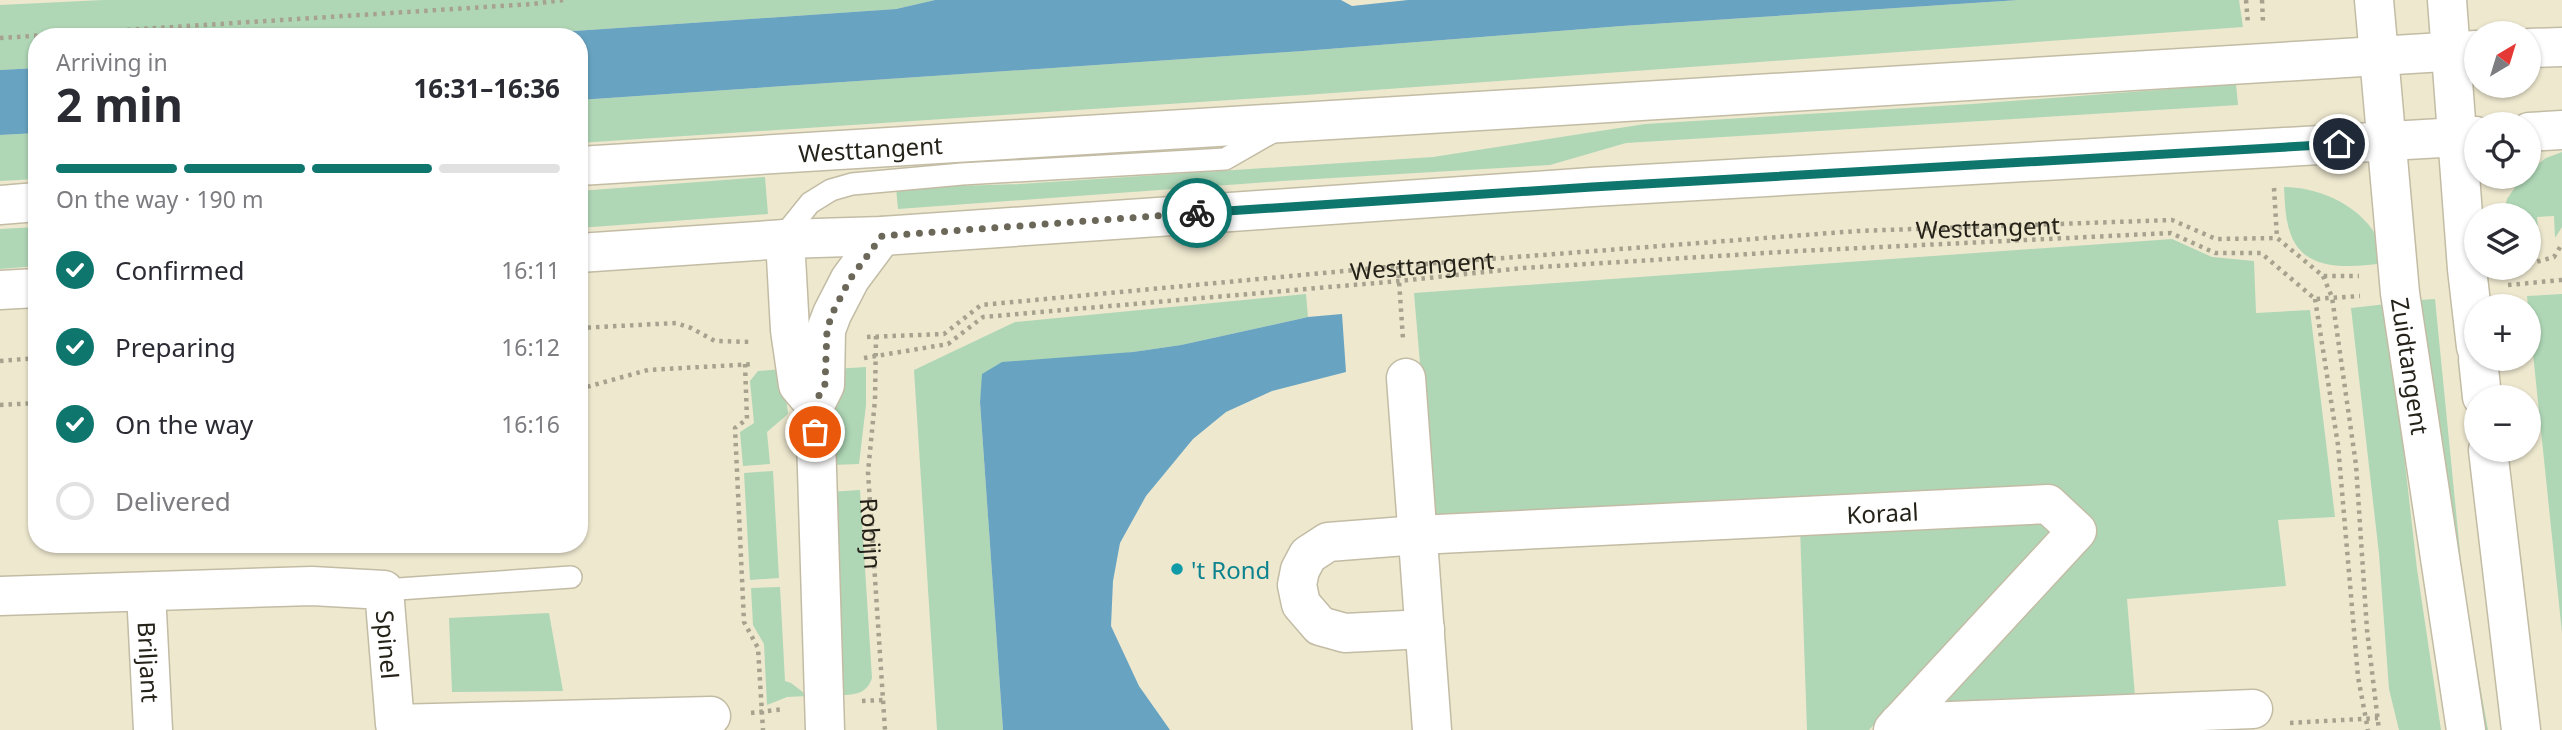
<!DOCTYPE html>
<meta charset="utf-8">
<style>
body{margin:0;font-family:"Noto Sans",sans-serif;background:#f7f7f7;color:#2b2b33;height:100vh;display:flex;flex-direction:column;font-size:26px;white-space:nowrap}
*{box-sizing:border-box;margin:0}
p{font-size:23px;color:#7c7c81}
.icon{flex:none;width:38px;height:38px;fill:none;stroke:currentColor;stroke-width:2;stroke-linecap:round;stroke-linejoin:round}
.map{position:relative;flex:1;overflow:hidden}
.side{position:absolute;left:28px;top:28px;width:560px;height:525px;display:flex;flex-direction:column;background:#fff;border-radius:28px;box-shadow:0 2px 5px #0004}
.side>*{flex:none}
.needle{width:46px;rotate:38deg}
.controls{position:absolute;left:2464px;top:21px;display:grid;gap:14px}
.controls a{display:grid;place-items:center;width:77px;height:77px;border-radius:50%;background:#fff;box-shadow:0 2px 5px #0004;font-size:35px}
.pin{position:absolute;display:grid;place-items:center;width:60px;height:60px;color:#fff;margin:-30px;border:4px solid #fff;border-radius:50%;box-shadow:0 2px 7px #0007}
.courier{position:absolute;display:grid;place-items:center;width:70px;height:70px;margin:-35px;border:5px solid #0f766e;border-radius:50%;background:#fff;color:#222;box-shadow:0 2px 9px #0007}
.overview em{font-style:normal;font-weight:700}
.overview div{display:flex;flex-direction:column-reverse}
.overview{display:flex;align-items:center;justify-content:space-between;height:119px;padding:0 28px}
h1{font-size:46px;font-weight:700;line-height:52px}
.bar{display:grid;grid-template-columns:repeat(4,1fr);gap:10px 7px;align-content:center;height:84px;padding:0 28px}
.bar i{height:9px;border-radius:5px;background:#e1e1e2}
.bar .current{background:#0f766e}
.bar p{grid-column:span 4}
ol{padding:0 28px;list-style:none}
li{display:flex;align-items:center;gap:21px;height:77px}
li p{margin-inline-start:auto}
li .icon{padding:7px;border-radius:50%;background:#0f766e;color:#fff;stroke-width:4}
li:last-child{color:#7c7c81}
li i{width:38px;height:38px;border:4px solid #e1e1e2;border-radius:50%}
.map>svg:first-child{display:block}
.green{fill:#afd7b6}
.water{fill:#68a4c2}
.lines{fill:none;stroke-linecap:round;stroke-linejoin:round}
.lane-casing{stroke:#c3bca5;stroke-width:24}
.street-casing{stroke:#c3bca5;stroke-width:41}
.secondary-casing{stroke:#c3bca5;stroke-width:41}
.path{stroke:#a7a28e;stroke-width:4.5;stroke-dasharray:3.5 5;stroke-linecap:butt}
.lane{stroke:#fff;stroke-width:21}
.street{stroke:#fff;stroke-width:38}
.secondary{stroke:#fff;stroke-width:38}
.done{stroke:#6b6759;stroke-width:7;stroke-dasharray:0 12.6}
.route{stroke:#0f766e;stroke-width:9}
.culture-dot{fill:#0f9aa8;stroke:#eee8cf;stroke-width:2.5}
.labels{text-anchor:middle;dominant-baseline:central;stroke-width:7;stroke-linejoin:round;paint-order:stroke}
.street-label{font-size:24px;fill:#252219;stroke:#eee8cf}
.culture-label{font-size:24px;fill:#0d838f;stroke:#eee8cf;text-anchor:start}
</style>
<div class="map">
<svg width="2562" height="730" viewBox="0 0 2562 730">
<rect width="100%" height="100%" fill="#eee8cf"/>
<path class="green" d="M 103,0 L 935,0 L 896,9 L 485,37 L 37,37 L 37,68 L 0,70 L 0,5 Z
M 2019,0 L 2239,0 L 2243,27 L 1305,95 L 579,143 L 579,100 L 1303,51 L 1622,26 Z
M 2236,84 L 2238,105 L 1626,143 L 1550,165 L 1282,181 L 898,209 L 896,188 L 1020,184 L 1433,157 L 1645,124 L 1972,104 Z
M 37,133 L 37,179 L 0,181 L 0,135 Z
M 2562,152 L 2562,227 L 2555,238 L 2554,216 L 2537,217 L 2540,252 L 2529,253 L 2529,215 L 2503,215 L 2507,199 L 2522,177 L 2529,177 L 2529,171 L 2546,158 Z
M 765,177 L 768,214 L 579,228 L 579,191 Z
M 2284,187 C 2322,188 2362,206 2380,242 C 2383,248 2385,256 2386,263 C 2352,267 2303,274 2290,232 C 2285,218 2285,202 2284,187 Z
M 37,227 L 37,266 L 0,269 L 0,229 Z
M 2172,239 L 2212,257 L 2254,261 L 2256,313 L 2310,310 L 2335,517 L 2278,520 L 2286,586 L 2127,599 L 2135,696 L 1888,709 L 1869,730 L 1807,730 L 1799,499 L 1433,517 L 1414,293 Z
M 1306,294 L 1308,317 L 1181,345 L 983,374 L 980,402 L 1003,730 L 937,730 L 914,370 L 1015,322 Z
M 2562,294 L 2562,633 L 2527,296 Z
M 2435,299 L 2461,562 L 2473,647 L 2488,730 L 2478,730 L 2419,300 Z
M 2387,304 L 2417,569 L 2441,730 L 2399,730 L 2389,689 L 2379,554 L 2351,308 Z
M 866,367 L 866,405 L 859,464 L 832,465 L 834,369 Z
M 783,369 L 788,414 L 767,432 L 770,464 L 743,466 L 740,432 L 754,423 L 750,381 L 758,371 Z
M 773,471 L 779,578 L 750,580 L 744,473 Z
M 860,490 L 872,678 C 867,693 856,695 841,695 L 828,492 Z
M 780,587 L 785,681 L 791,683 L 808,696 L 787,697 L 767,705 L 764,644 L 753,625 L 751,588 Z
M 549,613 L 563,691 L 452,692 L 449,618 Z"/>
<path class="water" d="M 935,0 L 1341,0 L 1352,6 L 1408,0 L 2019,0 L 1622,26 L 1303,51 L 579,100 L 579,37 L 485,37 L 896,9 Z
M 37,68 L 37,133 L 0,135 L 0,70 Z
M 1342,314 L 1346,372 L 1272,391 L 1226,412 L 1193,439 L 1146,496 L 1120,543 L 1113,581 L 1111,626 L 1139,686 L 1170,730 L 1003,730 L 980,402 L 982,374 L 1002,362 L 1133,352 L 1181,345 L 1308,317 Z"/>
<g class="lines">
<defs>
<path id="lane" d="M 785,239 L 789,229 L 810,203 L 831,190 L 852,184 L 962,174 L 1225,159 L 1276,130
M 384,590 L 571,577"/>
<g id="street">
<path d="M 1406,378 L 1432,730"/>
<path id="s3" d="M 146,592 L 153,730"/>
<path id="s4" d="M 0,596 L 312,586 L 384,590 L 395,724 L 711,716"/>
<path id="s5" d="M 1425,629 L 1345,633 L 1320,626 L 1301,604 L 1297,585 L 1300,570 L 1308,555 L 1328,542 L 1418,535 L 2048,504 L 2077,531 L 1893,730"/>
<path d="M 1899,723 L 2253,709"/>
</g>
<g id="secondary">
<path id="s6" d="M 2374,0 L 2400,293 L 2466,730"/>
<path d="M 2447,0 L 2467,269 L 2476,347"/>
<path d="M 2529,48 L 2562,47"/>
<path d="M 2529,132 L 2562,130"/>
<path id="s7" d="M 579,166 L 2476,50"/>
<path d="M 0,205 L 37,202"/>
<path d="M 785,239 L 790,330 L 798,385 L 815,405"/>
<path d="M 579,253 L 785,239 L 882,236 L 1592,187 L 2476,136"/>
<path d="M 0,290 L 37,288"/>
<path d="M 2478,359 L 2482,397"/>
<path d="M 2488,450 L 2521,730"/>
<path d="M 825,730 L 815,405 L 825,385 L 826,330 L 832,314 L 850,279 L 882,236"/>
</g>
</defs>
<use href="#lane" class="lane-casing"/>
<use href="#street" class="street-casing"/>
<use href="#secondary" class="secondary-casing"/>
<g class="path">
<path d="M 2246,0 L 2248,24"/>
<path d="M 2262,0 L 2263,22"/>
<path d="M 0,38 L 532,4 L 563,0"/>
<path d="M 2274,188 L 2277,238 L 2323,276 L 2359,276"/>
<path d="M 2529,264 L 2554,257 L 2562,244"/>
<path d="M 1398,266 L 1403,339"/>
<path d="M 2323,276 L 2332,297 L 2356,465 L 2367,630 L 2379,730"/>
<path d="M 2508,285 L 2562,280"/>
<path d="M 2315,299 L 2338,445 L 2358,677 L 2368,730"/>
<path d="M 579,328 L 676,323 L 691,328 L 715,341 L 753,342"/>
<path id="s1" d="M 876,336 L 875,400 L 868,472 L 885,730"/>
<path id="s2" d="M 867,337 L 944,334 L 981,305 L 1398,266 L 1857,231 L 2172,220 L 2216,239 L 2277,238"/>
<path d="M 864,358 L 948,344 L 983,317 L 1399,281 L 1523,268 L 1798,251 L 2171,233 L 2215,253 L 2261,253 L 2315,299 L 2360,296"/>
<path d="M 0,361 L 37,358"/>
<path d="M 745,364 L 747,419 L 735,428 L 744,622 L 758,648 L 763,730"/>
<path d="M 579,389 L 648,370 L 754,364"/>
<path d="M 0,405 L 37,403"/>
<path d="M 862,701 L 883,700"/>
<path d="M 751,713 L 784,709"/>
<path d="M 2290,723 L 2378,718"/>
</g>
<use href="#lane" class="lane"/>
<use href="#street" class="street"/>
<use href="#secondary" class="secondary"/>
</g>
<g class="lines">
<path class="done" d="M 815,432 L 814,405 L 825,384 L 827,330 L 832,314 L 850,279 L 882,236 L 1197,213"/>
<path class="route" d="M 1197,213 L 1592,187 L 2339,144"/>
</g>
<circle class="culture-dot" cx="1177" cy="569" r="7"/>
<g class="labels">
<g class="street-label">
<text stroke="none"><textPath href="#s7" startOffset="292">Westtangent</textPath></text>
<text stroke="none"><textPath href="#s2" startOffset="1134">Westtangent</textPath></text>
<text stroke="none"><textPath href="#s2" startOffset="567">Westtangent</textPath></text>
<text stroke="none"><textPath href="#s6" startOffset="368">Zuidtangent</textPath></text>
<text stroke="none"><textPath href="#s5" startOffset="766">Koraal</textPath></text>
<text stroke="none"><textPath href="#s1" startOffset="198">Robijn</textPath></text>
<text stroke="none"><textPath href="#s4" startOffset="439">Spinel</textPath></text>
<text stroke="none"><textPath href="#s3" startOffset="70">Briljant</textPath></text>
</g>
<g class="culture-label">
<text x="1191" y="569">'t Rond</text>
</g>
</g>
</svg>
<div class="controls">
<a><svg class="needle" viewBox="-14 -14 28 28"><path d="M0-13l5 13h-10z" fill="#e53935"/><path d="M0 13l5-13h-10z" fill="#7c7c81"/></svg></a>
<a><svg class="icon" aria-label="locate" viewBox="0 0 24 24"><circle cx="12" cy="12" r="6"/><path d="M12 2v4M12 18v4M2 12h4M18 12h4"/></svg></a>
<a><svg class="icon" aria-label="layers" viewBox="0 0 24 24"><path d="M12 4l9 5-9 5-9-5zM3 14l9 5 9-5"/></svg></a>
<a>+</a>
<a>−</a>
</div>
<div class="pin" style="left:815px;top:432px;background:#ea580c"><svg class="icon" aria-label="bag" viewBox="0 0 24 24"><path d="M5 8h14l-1 12H6zM9 8a3 3 0 0 1 6 0"/></svg></div>
<div class="pin" style="left:2339px;top:144px;background:#1f2937"><svg class="icon" aria-label="home" viewBox="0 0 24 24"><path d="M3 11l9-7 9 7M6 9v11h12V9"/></svg></div>
<div class="courier" style="left:1197px;top:213px"><svg class="icon" aria-label="bike" viewBox="0 0 24 24"><circle cx="6" cy="16" r="4"/><circle cx="18" cy="16" r="4"/><path d="M6 16l4-8h5l3 8M10 8l3 8H6M13 5h3"/></svg></div>
<section class="side">
<div class="overview"><div><h1>2 min</h1><p>Arriving in</p></div><em>16:31–16:36</em></div>
<div class="bar"><i class="current"></i><i class="current"></i><i class="current"></i><i></i><p>On the way · 190 m</p></div>
<ol>
<li><svg class="icon" aria-label="check" viewBox="0 0 24 24"><path d="M5 12l5 5 9-10"/></svg>Confirmed<p>16:11</p></li>
<li><svg class="icon" aria-label="check" viewBox="0 0 24 24"><path d="M5 12l5 5 9-10"/></svg>Preparing<p>16:12</p></li>
<li><svg class="icon" aria-label="check" viewBox="0 0 24 24"><path d="M5 12l5 5 9-10"/></svg>On the way<p>16:16</p></li>
<li><i></i>Delivered</li>
</ol>
</section>
</div>
